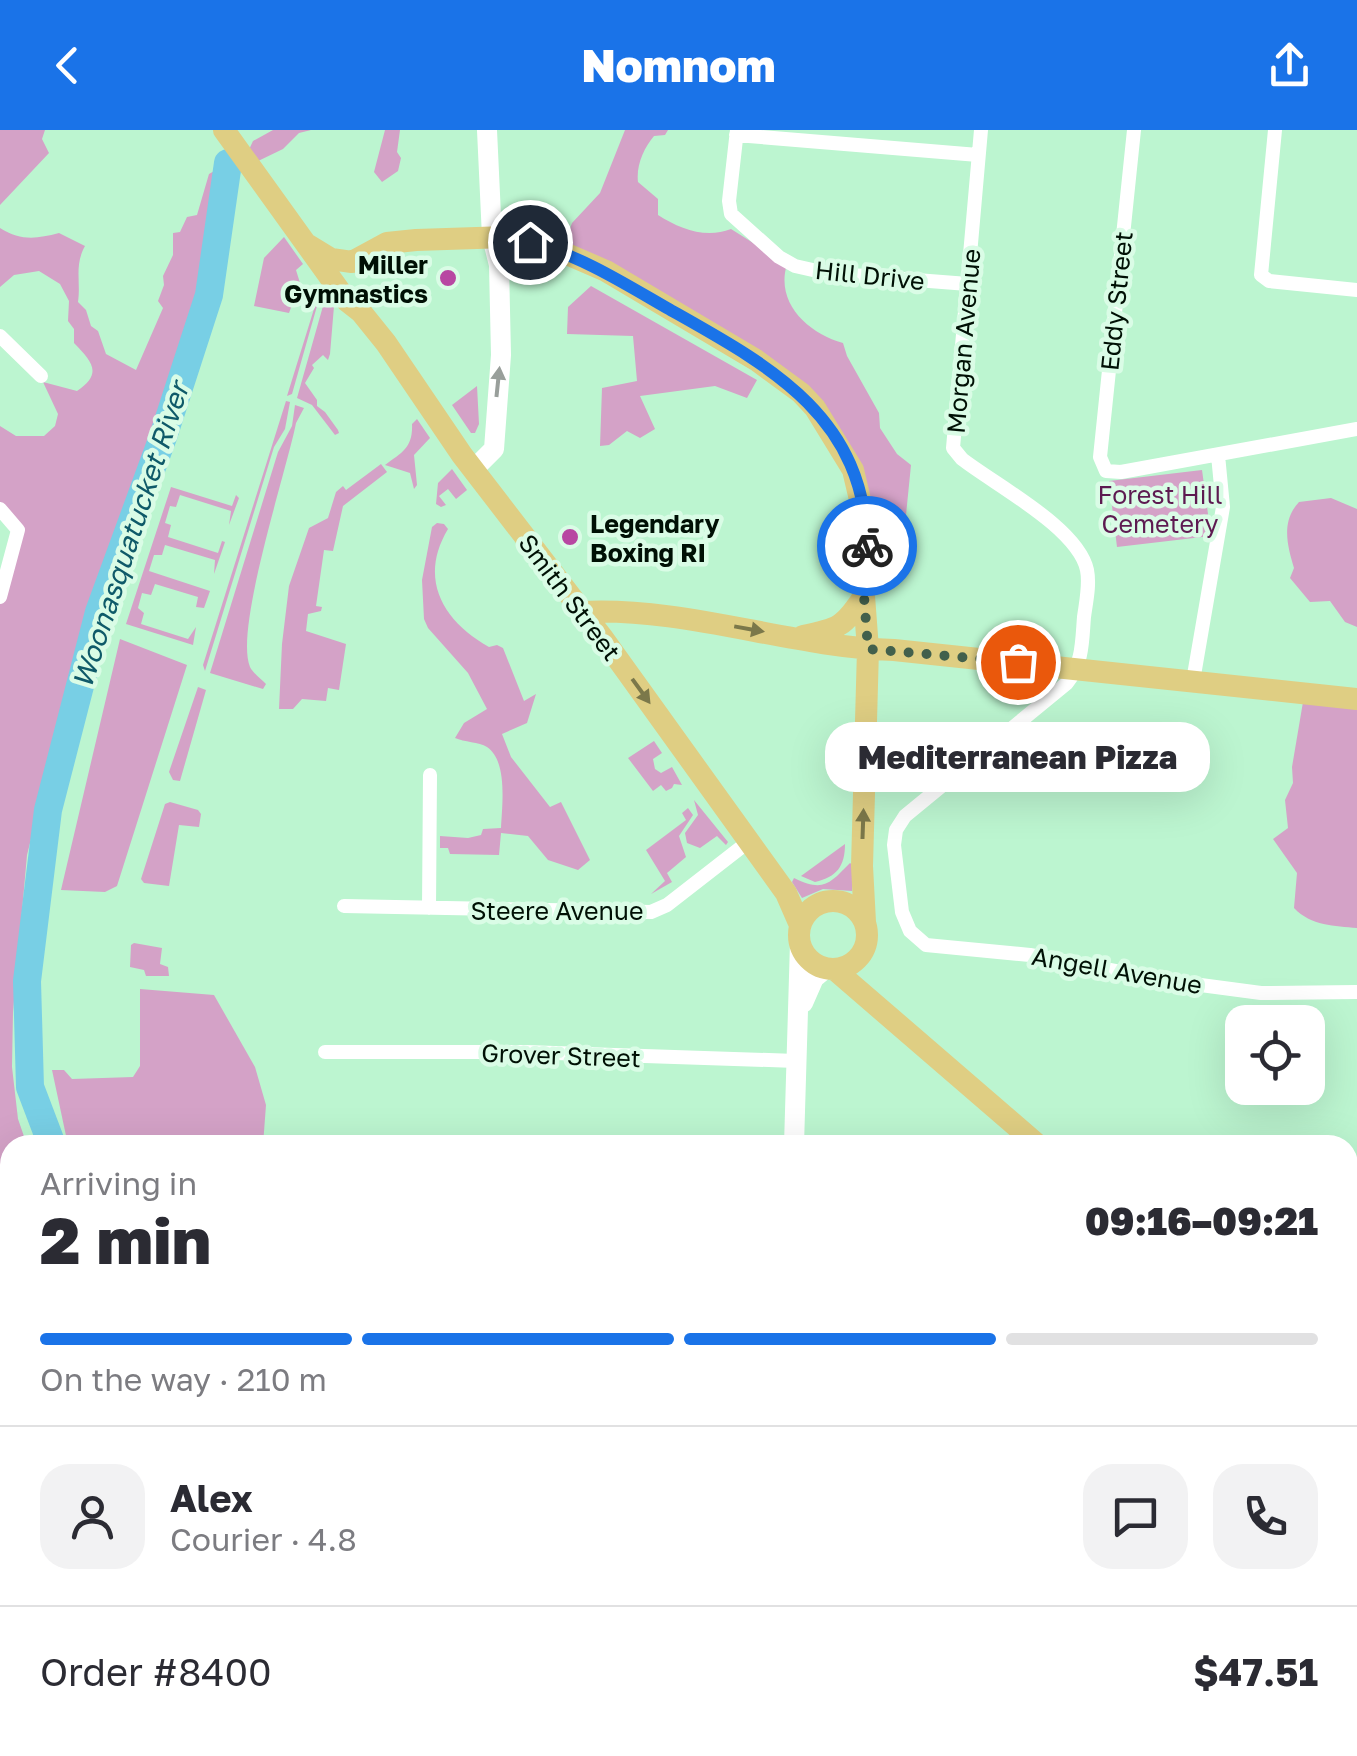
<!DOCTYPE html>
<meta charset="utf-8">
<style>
body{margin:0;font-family:"Golos Text",sans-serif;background:#f2f2f3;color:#2b2b33;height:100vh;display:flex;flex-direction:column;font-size:38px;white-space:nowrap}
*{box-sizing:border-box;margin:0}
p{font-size:32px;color:#7c7c81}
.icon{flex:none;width:55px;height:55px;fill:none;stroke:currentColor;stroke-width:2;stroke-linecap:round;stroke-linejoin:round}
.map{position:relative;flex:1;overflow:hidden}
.panel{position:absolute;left:0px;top:1005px;width:1358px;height:622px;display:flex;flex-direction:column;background:#fff;border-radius:30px 30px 0 0;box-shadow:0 10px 40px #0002}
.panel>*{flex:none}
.controls{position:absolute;left:1225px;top:875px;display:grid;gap:20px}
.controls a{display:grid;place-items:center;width:100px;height:100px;border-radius:20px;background:#fff;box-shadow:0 10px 40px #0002;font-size:50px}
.pin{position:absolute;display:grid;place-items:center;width:85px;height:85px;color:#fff;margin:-42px;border:5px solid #fff;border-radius:50%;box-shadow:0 2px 10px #0007}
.courier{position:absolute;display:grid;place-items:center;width:100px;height:100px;margin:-50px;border:8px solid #1a73e8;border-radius:50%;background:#fff;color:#222;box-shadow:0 2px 12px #0007}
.bubble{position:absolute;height:70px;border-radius:30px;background:#fff;box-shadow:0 10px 40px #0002;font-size:32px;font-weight:800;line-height:70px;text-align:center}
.summary em{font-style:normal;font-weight:800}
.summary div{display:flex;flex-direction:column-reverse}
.summary{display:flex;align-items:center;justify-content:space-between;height:170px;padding:0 40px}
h1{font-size:65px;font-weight:800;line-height:75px}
.bar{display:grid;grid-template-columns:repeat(4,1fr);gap:15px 10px;align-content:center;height:120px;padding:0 40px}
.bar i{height:12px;border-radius:8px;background:#e1e1e2}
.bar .current{background:#1a73e8}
.bar p{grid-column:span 4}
.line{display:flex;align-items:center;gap:25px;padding:0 40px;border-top:2px solid #e1e1e2}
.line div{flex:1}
.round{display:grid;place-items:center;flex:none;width:105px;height:105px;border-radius:30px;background:#f2f2f3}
header{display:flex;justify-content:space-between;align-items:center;height:130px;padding:0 40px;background:#1a73e8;color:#fff;font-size:45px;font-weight:800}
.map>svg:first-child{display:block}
.green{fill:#d4a2c7}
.water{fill:#78cfe5}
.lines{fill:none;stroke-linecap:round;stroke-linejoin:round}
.river{stroke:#78cfe5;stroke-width:28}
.street{stroke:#fff;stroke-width:14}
.secondary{stroke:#fff;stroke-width:20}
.primary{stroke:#dfce83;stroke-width:22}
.oneway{fill:#999f9b}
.oneway2{fill:#7b784a}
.done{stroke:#42604c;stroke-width:10;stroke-dasharray:0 18}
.route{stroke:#1a73e8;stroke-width:12}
.poi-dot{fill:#b847a2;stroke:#dafce6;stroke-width:4}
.labels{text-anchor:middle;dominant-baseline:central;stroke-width:9;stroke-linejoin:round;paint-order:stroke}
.poi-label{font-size:25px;font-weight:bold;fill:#001005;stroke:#dafce6;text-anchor:end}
.street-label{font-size:25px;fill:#001005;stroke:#dafce6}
.park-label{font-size:25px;fill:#5d1a51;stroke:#dafce6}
.water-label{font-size:28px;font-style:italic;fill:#0f5a69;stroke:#dafce6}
</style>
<header><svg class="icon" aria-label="back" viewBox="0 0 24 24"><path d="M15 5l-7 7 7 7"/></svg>Nomnom<svg class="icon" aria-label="share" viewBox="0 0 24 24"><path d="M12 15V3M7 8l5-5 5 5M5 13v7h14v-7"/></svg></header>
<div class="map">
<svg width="1357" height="1626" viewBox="0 0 1357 1626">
<rect width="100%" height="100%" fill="#bcf5d0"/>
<path class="green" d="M 0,0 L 45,0 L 42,9 L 49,23 L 0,75 Z
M 273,0 L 311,0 L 299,3 L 283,19 L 252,34 L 246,26 L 253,11 Z
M 385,0 L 400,0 L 397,22 L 401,28 L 398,41 L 382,52 L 374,42 Z
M 625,0 L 668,0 L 665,5 L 654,6 C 644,18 636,35 638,52 L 658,69 L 658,85 C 680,99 706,109 731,99 L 787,134 C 775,173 808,203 843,213 L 847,226 L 879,283 L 880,298 L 897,324 L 911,335 L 902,425 L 895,427 L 865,424 L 856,357 L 800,269 L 561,124 L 572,93 L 600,63 Z
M 230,32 L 198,192 L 168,294 L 79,518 L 27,725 L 13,882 L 12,937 L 18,989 L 27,1015 L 10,1015 L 10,1433 L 0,1433 L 0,466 L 15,404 L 0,386 L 0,296 L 16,306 L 44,306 L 55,296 L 58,284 L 43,252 L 77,261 C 104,243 91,231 74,213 L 74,199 L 68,191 L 69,171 L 60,154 L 39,141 L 14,145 L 0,157 L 0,98 C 21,111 36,109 59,103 L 85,116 C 74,136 81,151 78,172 L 86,180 L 91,196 L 98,201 L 106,224 L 136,240 L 163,178 L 158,171 L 164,155 L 163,146 L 173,125 L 173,103 L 180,102 L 187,87 L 197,85 L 209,44 Z
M 284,107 L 303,134 L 296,140 L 300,153 L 289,183 L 254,176 L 264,128 Z
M 591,156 L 757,250 L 747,268 L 715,256 L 640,266 L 655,299 L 640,308 L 627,301 L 609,315 L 600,316 L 602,258 L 637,251 L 633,206 L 567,204 L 568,177 Z
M 321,162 L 292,264 L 287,266 L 318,166 Z
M 325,169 L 334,176 L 330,224 L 328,230 L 323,225 L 312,235 L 314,238 L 305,253 L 317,270 L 317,276 L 325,282 L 338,300 L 339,303 L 335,305 L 312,275 L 297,268 Z
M 477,256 L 479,294 L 475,303 L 471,303 L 452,275 Z
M 286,271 L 290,272 L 285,299 L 274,317 L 205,541 L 203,535 Z
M 295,275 L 304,278 L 296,293 C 287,340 234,499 250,537 C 253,543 262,550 266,554 L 263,559 L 210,543 L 278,322 L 292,296 Z
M 417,289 L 430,308 L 414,325 L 417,355 L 414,359 L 410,343 L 385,335 C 403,322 413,317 412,294 Z
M 381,334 L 387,342 L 343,376 L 333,421 L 324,420 L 316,476 L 322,477 L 321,481 L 308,484 L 306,501 L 346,514 L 339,560 L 328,558 L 326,571 L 302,569 L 293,579 L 279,579 L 282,514 L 289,456 L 309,398 L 328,388 L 336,362 L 343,356 L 346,360 Z
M 452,339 L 467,360 L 456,369 L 448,359 L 439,366 L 446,375 L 441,377 L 436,374 L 438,353 Z
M 1202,340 L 1211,406 L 1117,417 L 1109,351 Z
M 171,357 L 232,376 L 236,365 L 239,368 L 229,395 L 231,381 L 180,365 L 176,377 L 170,376 L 165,393 L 171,395 L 168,407 L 218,423 L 222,411 L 225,412 L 214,444 L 215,430 L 165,415 L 162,425 L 154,425 L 149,441 L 210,461 L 204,478 L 196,477 L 198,467 L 155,454 L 151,465 L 142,463 L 138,478 L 144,483 L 141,494 L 188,509 L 196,497 L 193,515 L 126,494 Z
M 1331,368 L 1357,379 L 1357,497 L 1345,492 L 1330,471 L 1310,472 L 1290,448 L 1294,438 C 1287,415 1281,391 1299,372 Z
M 437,393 L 444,394 L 448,399 C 418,449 443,491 489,517 L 497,515 L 503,518 L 524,571 L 536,564 L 527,593 L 502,604 L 511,627 L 550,677 L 561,672 L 590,730 L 578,740 L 548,730 L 528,706 L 501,703 L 499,725 L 450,724 L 448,718 L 440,718 L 440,706 L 468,708 L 481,705 L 483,699 L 501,698 C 502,676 508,631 487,617 C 479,612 464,612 455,608 L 464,593 L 487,579 L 468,543 L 428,498 L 424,489 L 422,450 L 432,397 Z
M 120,509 L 187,535 L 117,756 L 105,762 L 61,760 Z
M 198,557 L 206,560 L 180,651 L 173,650 L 169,642 Z
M 1303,572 L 1357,577 L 1357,798 C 1335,796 1311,796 1294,778 L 1297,743 L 1273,709 L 1288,698 L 1285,670 L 1293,653 L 1292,637 Z
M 654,611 L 662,623 L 653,629 L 655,639 L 661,643 L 672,637 L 682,655 L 674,654 L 672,658 L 666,661 L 661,655 L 653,661 L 628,628 Z
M 694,670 L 728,712 L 726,715 L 717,706 L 700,718 L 687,713 L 685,703 L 698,685 Z
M 170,672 L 198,680 L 201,684 L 199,697 L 179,695 L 169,756 L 144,753 L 141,749 L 165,674 Z
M 688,678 L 693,685 L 679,706 L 686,727 L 667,743 L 672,752 L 651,764 L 665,751 L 646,720 L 686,690 L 682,683 Z
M 845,714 C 845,736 837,747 815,752 L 801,746 Z
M 850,733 L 854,736 L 852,761 L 823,759 L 802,768 L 792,752 L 794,748 C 824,763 830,753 850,733 Z
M 134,813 L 162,818 L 160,834 L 168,837 L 169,846 L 146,846 L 144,840 L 130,837 L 131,815 Z
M 140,859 L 214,865 L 255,937 L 266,975 L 263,1015 L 68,1015 L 52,940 L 64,940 L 72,949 L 133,947 L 140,936 Z
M 222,1618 L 460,1618 L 469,1626 L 231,1626 Z
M 918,1618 L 986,1618 L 986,1626 L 917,1626 Z"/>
<path class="water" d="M 76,1618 L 294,1618 L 339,1626 L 79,1626 Z"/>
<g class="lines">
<path class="river" d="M 52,1015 L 30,957 L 27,851 L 48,680 L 99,482 L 163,307 L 209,165 L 228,33"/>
<path class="street" d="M 737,0 L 729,71 L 731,84 L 779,127 L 795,136 L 826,143 L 968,154
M 981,0 L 953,318 L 962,329 C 997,356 1078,398 1087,440 C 1090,455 1086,472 1084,487 C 1082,511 1083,533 1067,553 L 905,686 L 896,700 L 894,715 L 902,782 L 910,801 L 926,815 L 1030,825 L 1163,850 L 1261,863 L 1357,862
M 1134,0 L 1100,327 L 1106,341 L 1121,342 L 1357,299
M 1275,0 L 1261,145 L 1269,151 L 1357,160
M 736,5 L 978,25
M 0,206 L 41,246
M 0,379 L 18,400 L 0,467
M 1193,551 L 1223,377 L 1218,325
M 344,776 L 651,782 L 667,775 L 748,712
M 429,778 L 430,645
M 325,922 L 525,922 L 796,931
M 1348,1154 L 1357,1144
M 1348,1482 L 1357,1472
M 1073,1618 L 1073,1626
M 1279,1618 L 1289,1626
M 536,1626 L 537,1618
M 1215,1626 L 1222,1618"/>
<path class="secondary" d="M 473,340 L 494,319 L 501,225 L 499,135 L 492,107 L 487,0
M 803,873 L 814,848 L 826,838
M 794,1015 L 800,813
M 780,1626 L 781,1618"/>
<path class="primary" d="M 224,0 L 347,171 L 361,182 L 386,213 L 462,325 L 602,507 L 786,763 L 800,795
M 308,115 L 331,129 L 352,132 L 387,113 L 416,110 L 507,107 L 555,119 L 606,141 L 756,230 L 801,263 L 815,278 L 853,340 L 866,395 L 864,466 L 868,519 L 862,736 L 865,792
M 583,482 C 688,477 790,517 894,520 L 1357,569
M 803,506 C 838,499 844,497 864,466
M799 805a34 34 0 1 1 68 0a34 34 0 1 1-68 0Z
M 834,839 L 1038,1015
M 1348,1269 L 1357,1277"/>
</g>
<defs><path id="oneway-solid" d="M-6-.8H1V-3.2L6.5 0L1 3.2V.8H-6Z" transform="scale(2.5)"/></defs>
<use class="oneway" href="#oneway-solid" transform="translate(498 252) rotate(-84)"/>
<g class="oneway2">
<use href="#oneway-solid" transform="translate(749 499) rotate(10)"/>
<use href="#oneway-solid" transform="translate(641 561) rotate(54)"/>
<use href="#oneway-solid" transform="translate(863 694) rotate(-88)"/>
</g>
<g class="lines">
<path class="done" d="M 867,416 L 864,466 L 868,519 L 1018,532"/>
<path class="route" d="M 530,112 C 581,126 622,152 667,178 C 768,235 865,285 867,416"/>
</g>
<g class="poi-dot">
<circle cx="448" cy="148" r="10"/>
<circle cx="570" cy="407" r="10"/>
</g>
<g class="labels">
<g class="poi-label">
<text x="428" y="134">Miller<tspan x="428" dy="29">Gymnastics</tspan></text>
<text x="590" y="393" text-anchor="start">Legendary<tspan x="590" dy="29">Boxing RI</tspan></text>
</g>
<g class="street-label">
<text transform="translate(870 145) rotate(6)">Hill Drive</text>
<text transform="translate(1116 171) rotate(-84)">Eddy Street</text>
<text transform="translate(963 211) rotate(-85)">Morgan Avenue</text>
<text transform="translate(570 467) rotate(53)">Smith Street</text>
<text x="557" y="780">Steere Avenue</text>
<text transform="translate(1117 840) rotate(10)">Angell Avenue</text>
<text transform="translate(561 925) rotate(2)">Grover Street</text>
</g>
<g class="park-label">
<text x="1160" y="364">Forest Hill<tspan x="1160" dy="29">Cemetery</tspan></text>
</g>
<g class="water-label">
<text transform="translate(130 405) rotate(-72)">Woonasquatucket River</text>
</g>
</g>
</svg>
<div class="controls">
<a><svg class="icon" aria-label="locate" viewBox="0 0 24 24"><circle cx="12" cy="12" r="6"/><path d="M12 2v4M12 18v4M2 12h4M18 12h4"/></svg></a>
</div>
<div class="pin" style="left:1018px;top:532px;background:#ea580c"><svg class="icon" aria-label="bag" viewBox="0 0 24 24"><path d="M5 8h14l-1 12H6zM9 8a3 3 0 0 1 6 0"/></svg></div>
<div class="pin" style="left:530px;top:112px;background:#1f2937"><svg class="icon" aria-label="home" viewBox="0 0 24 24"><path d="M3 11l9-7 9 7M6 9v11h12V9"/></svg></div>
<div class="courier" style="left:867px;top:416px"><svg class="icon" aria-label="bike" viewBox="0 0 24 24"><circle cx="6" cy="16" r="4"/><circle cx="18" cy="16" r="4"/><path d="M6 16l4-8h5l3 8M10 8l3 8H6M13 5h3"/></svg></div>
<div class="bubble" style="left:825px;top:592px;width:385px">Mediterranean Pizza</div>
<section class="panel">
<div class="summary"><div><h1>2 min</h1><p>Arriving in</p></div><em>09:16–09:21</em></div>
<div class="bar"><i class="current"></i><i class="current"></i><i class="current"></i><i></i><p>On the way · 210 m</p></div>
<div class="line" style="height:180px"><a class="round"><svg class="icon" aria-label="person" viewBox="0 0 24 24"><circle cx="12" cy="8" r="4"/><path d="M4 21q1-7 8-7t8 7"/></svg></a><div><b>Alex</b><p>Courier · 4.8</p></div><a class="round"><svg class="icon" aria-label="chat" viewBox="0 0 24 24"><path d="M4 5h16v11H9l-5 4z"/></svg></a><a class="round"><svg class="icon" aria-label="phone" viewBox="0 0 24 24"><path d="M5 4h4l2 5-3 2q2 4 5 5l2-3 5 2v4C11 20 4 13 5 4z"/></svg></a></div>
<div class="line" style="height:130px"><div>Order #8400</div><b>$47.51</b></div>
</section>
</div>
